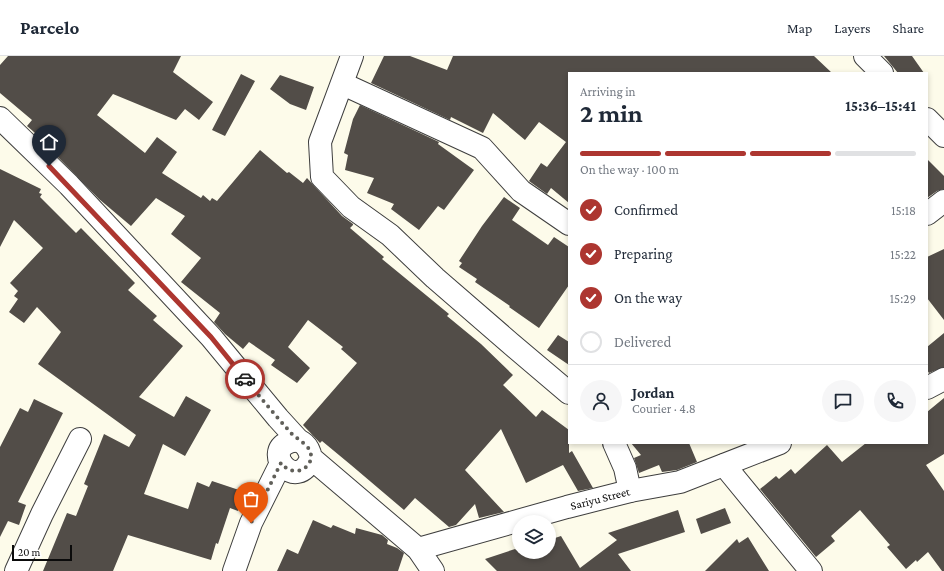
<!DOCTYPE html>
<meta charset="utf-8">
<style>
body{margin:0;font-family:"Crimson Pro",serif;background:#f6f6f7;color:#1f2937;height:100vh;display:flex;flex-direction:column;font-size:15px;white-space:nowrap}
*{box-sizing:border-box;margin:0}
p{font-size:13px;color:#747a83}
.icon{flex:none;width:22px;height:22px;fill:none;stroke:currentColor;stroke-width:2;stroke-linecap:round;stroke-linejoin:round}
.map{position:relative;flex:1;overflow:hidden}
.drawer{position:absolute;left:568px;top:16px;width:360px;height:372px;display:flex;flex-direction:column;background:#fff;border-radius:0px;box-shadow:0 2px 6px #0003}
.drawer>*{flex:none}
.controls{position:absolute;left:512px;top:459px;display:grid;gap:8px}
.controls a{display:grid;place-items:center;width:44px;height:44px;border-radius:50%;background:#fff;box-shadow:0 2px 6px #0003;font-size:20px}
.scale{position:absolute;left:12px;bottom:10px;width:60px;box-sizing:border-box;padding-left:4px;border:2px solid #0b0b0b;border-top:0;font-size:11px;line-height:14px;white-space:nowrap;color:#0b0b0b;-webkit-text-stroke:3px #fff;paint-order:stroke}
.pin{position:absolute;display:grid;place-items:center;width:34px;height:34px;color:#fff;margin:-41px -17px;border-radius:50% 50% 50% 0;rotate:-45deg;box-shadow:0 0 4px #0007}
.pin .icon{rotate:45deg}
.courier{position:absolute;display:grid;place-items:center;width:40px;height:40px;margin:-20px;border:3px solid #ad3630;border-radius:50%;background:#fff;color:#222;box-shadow:0 1px 5px #0007}
.summary em{font-style:normal;font-weight:700}
.summary div{display:flex;flex-direction:column-reverse}
.summary{display:flex;align-items:center;justify-content:space-between;height:68px;padding:0 12px}
h1{font-size:26px;font-weight:700;line-height:30px}
.bar{display:grid;grid-template-columns:repeat(4,1fr);gap:6px 4px;align-content:center;height:48px;padding:0 12px}
.bar i{height:5px;border-radius:3px;background:#e0e1e3}
.bar .current{background:#ad3630}
.bar p{grid-column:span 4}
.line{display:flex;align-items:center;gap:10px;padding:0 12px;border-top:1px solid #e0e1e3}
.line div{flex:1}
.round{display:grid;place-items:center;flex:none;width:42px;height:42px;border-radius:21px;background:#f6f6f7}
ol{padding:0 12px;list-style:none}
li{display:flex;align-items:center;gap:12px;height:44px}
li p{margin-inline-start:auto}
li .icon{padding:4px;border-radius:50%;background:#ad3630;color:#fff;stroke-width:4}
li:last-child{color:#747a83}
li i{width:22px;height:22px;border:2px solid #e0e1e3;border-radius:50%}
header{display:flex;align-items:center;gap:24px;box-sizing:border-box;height:56px;padding:0 20px;background:#fff;border-bottom:1px solid #e0e1e3}
header strong{font-size:19px}
nav{display:flex;gap:22px;margin-inline-start:auto;font-size:14px}
.map>svg:first-child{display:block}
.building{fill:#524d48}
.lines{fill:none;stroke-linecap:round;stroke-linejoin:round}
.minor-casing{stroke:#3e3e3e;stroke-width:24}
.minor{stroke:#fff;stroke-width:22}
.done{stroke:#605f59;stroke-width:4;stroke-dasharray:0 7.2}
.route{stroke:#ad3630;stroke-width:5}
.labels{text-anchor:middle;dominant-baseline:central;stroke-width:4;stroke-linejoin:round;paint-order:stroke}
.street-label{font-size:12px;fill:#0b0b0b;stroke:#fff}
</style>
<header>
<strong>Parcelo</strong>
<nav><a>Map</a><a>Layers</a><a>Share</a></nav>
</header>
<div class="map">
<svg width="944" height="515" viewBox="0 0 944 515">
<rect width="100%" height="100%" fill="#fdfbea"/>
<path class="building" d="M 8,0 L 181,0 L 173,16 L 213,46 L 199,64 L 185,53 L 176,64 L 113,38 L 97,59 L 145,97 L 157,81 L 177,96 L 162,117 L 201,142 L 203,139 L 210,145 L 212,142 L 217,145 L 260,94 L 287,117 L 289,116 L 303,127 L 307,122 L 342,160 L 353,168 L 353,169 L 350,172 L 384,201 L 382,203 L 449,258 L 447,260 L 481,288 L 513,319 L 503,329 L 536,361 L 542,354 L 569,374 L 569,397 L 572,395 L 593,432 L 578,435 L 563,409 L 526,427 L 501,373 L 465,414 L 504,456 L 479,462 L 475,448 L 456,469 L 449,471 L 415,442 L 404,454 L 351,409 L 322,385 L 320,387 L 303,369 L 357,307 L 341,293 L 343,291 L 308,264 L 288,291 L 310,312 L 297,327 L 271,309 L 275,304 L 249,286 L 243,293 L 225,278 L 214,266 L 220,257 L 181,226 L 201,202 L 171,178 L 185,160 L 156,142 L 131,170 L 99,143 L 48,91 L 49,89 L 27,70 L 32,64 L 0,37 L 0,9 Z
M 384,0 L 410,0 L 447,14 L 453,0 L 814,0 L 832,17 L 569,17 L 569,147 L 551,132 L 547,138 L 529,125 L 541,107 L 547,111 L 566,86 L 539,66 L 525,84 L 493,57 L 483,77 L 451,61 L 450,64 L 371,27 Z
M 884,0 L 912,0 L 924,17 L 898,17 Z
M 241,18 L 255,25 L 225,80 L 212,74 Z
M 280,19 L 314,31 L 306,54 L 290,48 L 270,33 Z
M 360,49 L 439,86 L 438,88 L 474,114 L 444,154 L 438,150 L 419,174 L 391,153 L 394,148 L 367,137 L 374,122 L 345,114 L 348,99 L 344,97 L 353,63 Z
M 927,103 L 944,120 L 944,133 L 937,135 L 927,142 Z
M 0,113 L 41,133 L 39,137 L 42,138 L 40,141 L 76,177 L 81,172 L 135,227 L 128,234 L 157,260 L 153,264 L 183,290 L 139,341 L 174,361 L 186,340 L 211,354 L 185,400 L 163,388 L 144,438 L 188,453 L 197,426 L 209,431 L 212,425 L 245,436 L 238,455 L 230,452 L 218,488 L 216,487 L 211,504 L 128,479 L 113,515 L 43,515 L 67,457 L 76,460 L 88,430 L 84,428 L 104,378 L 129,391 L 136,379 L 38,308 L 61,276 L 37,251 L 24,267 L 9,256 L 18,243 L 14,240 L 18,235 L 10,227 L 43,192 L 14,164 L 0,191 Z
M 504,141 L 520,152 L 512,164 L 548,189 L 554,181 L 569,191 L 569,229 L 539,272 L 509,251 L 510,250 L 475,226 L 477,223 L 459,211 L 462,207 L 459,205 L 482,170 Z
M 944,193 L 944,264 L 927,242 L 927,201 Z
M 944,277 L 944,311 L 929,317 L 927,314 L 927,291 Z
M 558,279 L 569,286 L 569,309 L 547,294 Z
M 944,342 L 944,398 L 926,409 L 944,435 L 944,515 L 942,515 L 928,496 L 917,506 L 916,504 L 906,513 L 887,491 L 890,489 L 860,454 L 831,480 L 835,485 L 816,501 L 760,433 L 776,420 L 779,423 L 791,413 L 795,418 L 827,389 L 842,406 L 866,387 L 927,387 L 927,356 Z
M 34,343 L 63,357 L 18,446 L 26,449 L 19,469 L 8,465 L 0,481 L 0,391 L 20,352 L 28,356 Z
M 631,387 L 689,387 L 697,406 L 677,414 L 662,416 L 659,409 L 639,417 L 634,402 L 641,399 Z
M 725,452 L 731,467 L 701,478 L 696,463 Z
M 678,454 L 685,476 L 618,498 L 631,515 L 497,515 L 485,503 L 515,493 L 519,496 L 549,496 L 549,484 L 561,480 L 580,512 L 617,484 L 608,477 Z
M 313,464 L 331,472 L 333,469 L 355,478 L 356,472 L 382,479 L 388,484 L 387,488 L 397,492 L 404,497 L 398,515 L 277,515 L 287,493 L 298,498 Z
M 748,481 L 769,515 L 705,515 L 737,483 L 739,487 Z"/>
<g class="lines">
<defs>
<g id="minor">
<path d="M 352,0 L 320,86 L 322,121 L 351,151 L 390,179 L 435,222 L 510,287 L 569,337"/>
<path d="M 865,0 L 882,17"/>
<path d="M 343,28 L 482,92 L 521,135 L 569,168"/>
<path d="M 0,62 L 69,129 L 211,281 L 278,362 L 299,385"/>
<path d="M 927,63 L 944,80"/>
<path d="M 927,158 L 944,145"/>
<path d="M 927,332 L 944,323"/>
<path d="M 614,387 L 625,412 L 630,435"/>
<path d="M 311,402 C 298,437 261,397 289,386 C 302,381 309,391 311,402 L 418,493 L 433,515"/>
<path d="M 724,409 L 811,515"/>
<path id="s1" d="M 418,493 L 567,451 L 630,435 L 680,426 L 780,387"/>
<path d="M 16,515 L 42,458 L 80,383"/>
<path d="M 234,515 L 251,467 L 281,407"/>
</g>
</defs>
<use href="#minor" class="minor-casing"/>
<use href="#minor" class="minor"/>
</g>
<g class="lines">
<path class="done" d="M 245,323 C 260,341 275,359 291,377 C 296,382 306,388 309,393 C 318,409 295,425 281,407 L 251,467"/>
<path class="route" d="M 49,110 L 211,281 L 245,323"/>
</g>
<g class="labels">
<g class="street-label">
<text stroke="none"><textPath href="#s1" startOffset="189">Sariyu Street</textPath></text>
</g>
</g>
</svg>
<div class="controls">
<a><svg class="icon" aria-label="layers" viewBox="0 0 24 24"><path d="M12 4l9 5-9 5-9-5zM3 14l9 5 9-5"/></svg></a>
</div>
<div class="scale">20 m</div>
<div class="pin" style="left:251px;top:467px;background:#ea580c"><svg class="icon" aria-label="bag" viewBox="0 0 24 24"><path d="M5 8h14l-1 12H6zM9 8a3 3 0 0 1 6 0"/></svg></div>
<div class="pin" style="left:49px;top:110px;background:#1f2937"><svg class="icon" aria-label="home" viewBox="0 0 24 24"><path d="M3 11l9-7 9 7M6 9v11h12V9"/></svg></div>
<div class="courier" style="left:245px;top:323px"><svg class="icon" aria-label="car" viewBox="0 0 24 24"><path d="M5 17H2v-5l4-1 3-4h7l3 4 3 1v5h-3M9 17h6M6 11h13"/><circle cx="7" cy="17" r="2"/><circle cx="17" cy="17" r="2"/></svg></div>
<section class="drawer">
<div class="summary"><div><h1>2 min</h1><p>Arriving in</p></div><em>15:36–15:41</em></div>
<div class="bar"><i class="current"></i><i class="current"></i><i class="current"></i><i></i><p>On the way · 100 m</p></div>
<ol>
<li><svg class="icon" aria-label="check" viewBox="0 0 24 24"><path d="M5 12l5 5 9-10"/></svg>Confirmed<p>15:18</p></li>
<li><svg class="icon" aria-label="check" viewBox="0 0 24 24"><path d="M5 12l5 5 9-10"/></svg>Preparing<p>15:22</p></li>
<li><svg class="icon" aria-label="check" viewBox="0 0 24 24"><path d="M5 12l5 5 9-10"/></svg>On the way<p>15:29</p></li>
<li><i></i>Delivered</li>
</ol>
<div class="line" style="height:72px"><a class="round"><svg class="icon" aria-label="person" viewBox="0 0 24 24"><circle cx="12" cy="8" r="4"/><path d="M4 21q1-7 8-7t8 7"/></svg></a><div><b>Jordan</b><p>Courier · 4.8</p></div><a class="round"><svg class="icon" aria-label="chat" viewBox="0 0 24 24"><path d="M4 5h16v11H9l-5 4z"/></svg></a><a class="round"><svg class="icon" aria-label="phone" viewBox="0 0 24 24"><path d="M5 4h4l2 5-3 2q2 4 5 5l2-3 5 2v4C11 20 4 13 5 4z"/></svg></a></div>
</section>
</div>
